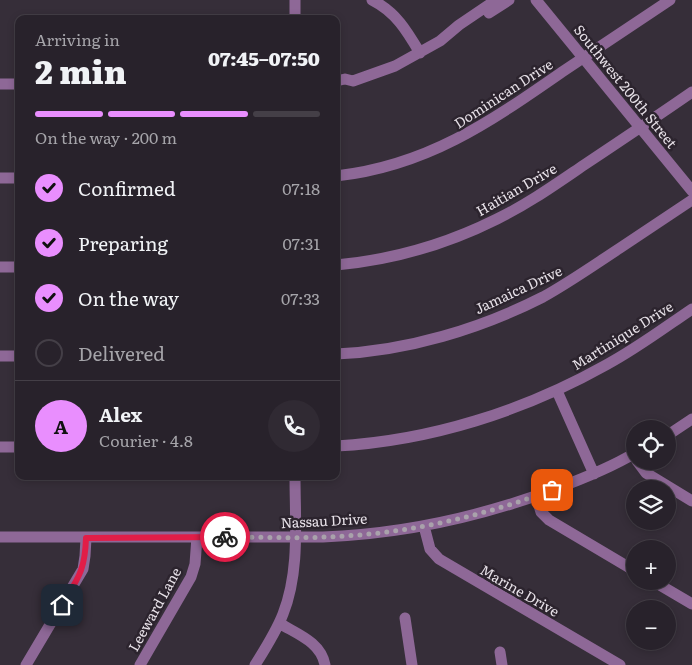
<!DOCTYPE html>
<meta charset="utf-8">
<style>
body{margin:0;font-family:Literata,serif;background:#302a33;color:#f1f3f6;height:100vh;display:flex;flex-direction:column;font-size:19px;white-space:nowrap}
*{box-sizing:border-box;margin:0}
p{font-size:16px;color:#a5a4a9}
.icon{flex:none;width:28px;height:28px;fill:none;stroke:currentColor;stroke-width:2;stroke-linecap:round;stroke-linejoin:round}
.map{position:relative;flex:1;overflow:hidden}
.details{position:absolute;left:15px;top:15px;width:325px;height:465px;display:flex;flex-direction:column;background:#28222b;border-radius:10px;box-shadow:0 2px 8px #0003,0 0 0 1px #443f47}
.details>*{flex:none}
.buttons{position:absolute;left:626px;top:420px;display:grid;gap:10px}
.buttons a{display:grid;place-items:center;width:50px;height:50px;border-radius:50%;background:#28222b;box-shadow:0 2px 8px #0003,0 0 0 1px #443f47;font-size:25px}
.pin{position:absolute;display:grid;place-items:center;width:42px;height:42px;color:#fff;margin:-21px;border-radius:10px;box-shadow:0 2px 8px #0006}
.courier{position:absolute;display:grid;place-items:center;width:50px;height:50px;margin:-25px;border:4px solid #e11d48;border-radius:50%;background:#fff;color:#222;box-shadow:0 1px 6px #0007}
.overview em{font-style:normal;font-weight:800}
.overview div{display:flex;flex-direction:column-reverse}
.overview{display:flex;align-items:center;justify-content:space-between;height:85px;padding:0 20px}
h1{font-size:32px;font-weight:800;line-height:38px}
.bar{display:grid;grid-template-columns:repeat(4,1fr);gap:8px 5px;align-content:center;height:60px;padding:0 20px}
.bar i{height:6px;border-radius:4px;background:#443f47}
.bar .active{background:#e98efe}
.bar p{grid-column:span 4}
.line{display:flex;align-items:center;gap:12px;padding:0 20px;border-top:1px solid #443f47}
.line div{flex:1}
.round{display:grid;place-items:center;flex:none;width:52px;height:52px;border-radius:26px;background:#302a33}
ol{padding:0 20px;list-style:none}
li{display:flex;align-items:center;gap:15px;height:55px}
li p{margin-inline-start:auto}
li .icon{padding:5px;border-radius:50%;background:#e98efe;color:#111;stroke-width:4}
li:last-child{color:#a5a4a9}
li i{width:28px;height:28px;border:2px solid #443f47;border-radius:50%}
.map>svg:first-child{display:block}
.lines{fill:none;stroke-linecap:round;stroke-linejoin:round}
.minor{stroke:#8e6897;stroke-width:11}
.done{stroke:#a9a2ab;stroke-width:5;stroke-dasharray:0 9}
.route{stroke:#e11d48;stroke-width:6}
.labels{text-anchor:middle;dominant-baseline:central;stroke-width:5;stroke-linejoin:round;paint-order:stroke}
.street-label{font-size:14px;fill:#e7e1e8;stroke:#2c242e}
</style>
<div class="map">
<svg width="692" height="665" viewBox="0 0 692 665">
<rect width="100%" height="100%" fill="#362e39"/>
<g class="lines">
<path class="minor" d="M 372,0 C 396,12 407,31 420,53
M 536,0 L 692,191
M 489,13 L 509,0
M 295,19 L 295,0
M 336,81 L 345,79 L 353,81 L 395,66 L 440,41 L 459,25 L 496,0
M 0,84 L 19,84
M 336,176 C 427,166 490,122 562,72 C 598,48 634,24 670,0
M 0,178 L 19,178
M 336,265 C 392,260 447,244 497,219 C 528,204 556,184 584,165 C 620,141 656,117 692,92
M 0,267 L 19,267
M 336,354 C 407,351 480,329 543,297 C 570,282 594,265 620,248 C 644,232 668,216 692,200
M 0,356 L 19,356
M 557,391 L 594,474
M 668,435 L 692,419
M 336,446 C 430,441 524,411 606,365 C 636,349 664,328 692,309
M 0,447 L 19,447
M 637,461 L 646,473 L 692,501
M 536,496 L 541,512 L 549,520 L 635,571
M 424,526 L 430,549 L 439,559 L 620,665
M 0,537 L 323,537 C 402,534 480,517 555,489 C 582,479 610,468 635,453
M 653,581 L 692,604
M 405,618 L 412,665
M 279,623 C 297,634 321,642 325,665
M 500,652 L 502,665
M 26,665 L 83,569 L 85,556 L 86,538
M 140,665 L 191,577 L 195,564 L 197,537
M 255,665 C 265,649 276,632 283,614 C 300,571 295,522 295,476"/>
</g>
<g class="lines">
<path class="done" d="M 225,537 C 264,537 304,539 344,536 C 415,532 486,515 552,490"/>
<path class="route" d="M 62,605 C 78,578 85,571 86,538 L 225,537"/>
</g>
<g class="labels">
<g class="street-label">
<text transform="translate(626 86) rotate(51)">Southwest 200th Street</text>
<text transform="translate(503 93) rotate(-33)">Dominican Drive</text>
<text transform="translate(516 189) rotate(-30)">Haitian Drive</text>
<text transform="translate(518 289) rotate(-25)">Jamaica Drive</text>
<text transform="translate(622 335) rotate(-32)">Martinique Drive</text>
<text transform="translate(324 520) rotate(-3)">Nassau Drive</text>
<text transform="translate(520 590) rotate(30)">Marine Drive</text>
<text transform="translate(154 609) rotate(-61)">Leeward Lane</text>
</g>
</g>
</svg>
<div class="buttons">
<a><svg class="icon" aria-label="locate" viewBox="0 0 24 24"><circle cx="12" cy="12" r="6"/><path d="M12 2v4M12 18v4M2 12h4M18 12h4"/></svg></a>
<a><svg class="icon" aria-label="layers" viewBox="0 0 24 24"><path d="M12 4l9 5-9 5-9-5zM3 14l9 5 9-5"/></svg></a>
<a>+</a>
<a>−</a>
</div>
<div class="pin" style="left:552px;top:490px;background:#ea580c"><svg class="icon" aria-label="bag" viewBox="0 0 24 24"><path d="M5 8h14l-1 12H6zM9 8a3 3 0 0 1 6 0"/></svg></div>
<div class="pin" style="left:62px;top:605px;background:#1f2937"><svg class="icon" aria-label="home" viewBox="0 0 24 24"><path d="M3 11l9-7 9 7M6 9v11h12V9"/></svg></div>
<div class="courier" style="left:225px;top:537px"><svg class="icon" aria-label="bike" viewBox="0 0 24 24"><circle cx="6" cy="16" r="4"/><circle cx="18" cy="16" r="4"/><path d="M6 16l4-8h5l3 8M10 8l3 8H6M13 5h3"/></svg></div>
<section class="details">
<div class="overview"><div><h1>2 min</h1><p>Arriving in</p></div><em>07:45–07:50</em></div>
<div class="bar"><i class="active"></i><i class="active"></i><i class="active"></i><i></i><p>On the way · 200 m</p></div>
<ol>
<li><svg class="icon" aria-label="check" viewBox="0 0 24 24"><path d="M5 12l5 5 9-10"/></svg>Confirmed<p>07:18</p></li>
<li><svg class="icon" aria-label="check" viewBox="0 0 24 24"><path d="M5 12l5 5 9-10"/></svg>Preparing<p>07:31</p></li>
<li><svg class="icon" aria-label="check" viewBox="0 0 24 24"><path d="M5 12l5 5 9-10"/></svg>On the way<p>07:33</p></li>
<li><i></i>Delivered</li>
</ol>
<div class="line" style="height:90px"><b class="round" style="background:#e98efe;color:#111">A</b><div><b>Alex</b><p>Courier · 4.8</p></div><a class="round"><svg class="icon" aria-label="phone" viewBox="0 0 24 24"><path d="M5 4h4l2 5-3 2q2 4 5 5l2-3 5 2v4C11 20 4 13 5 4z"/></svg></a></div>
</section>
</div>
